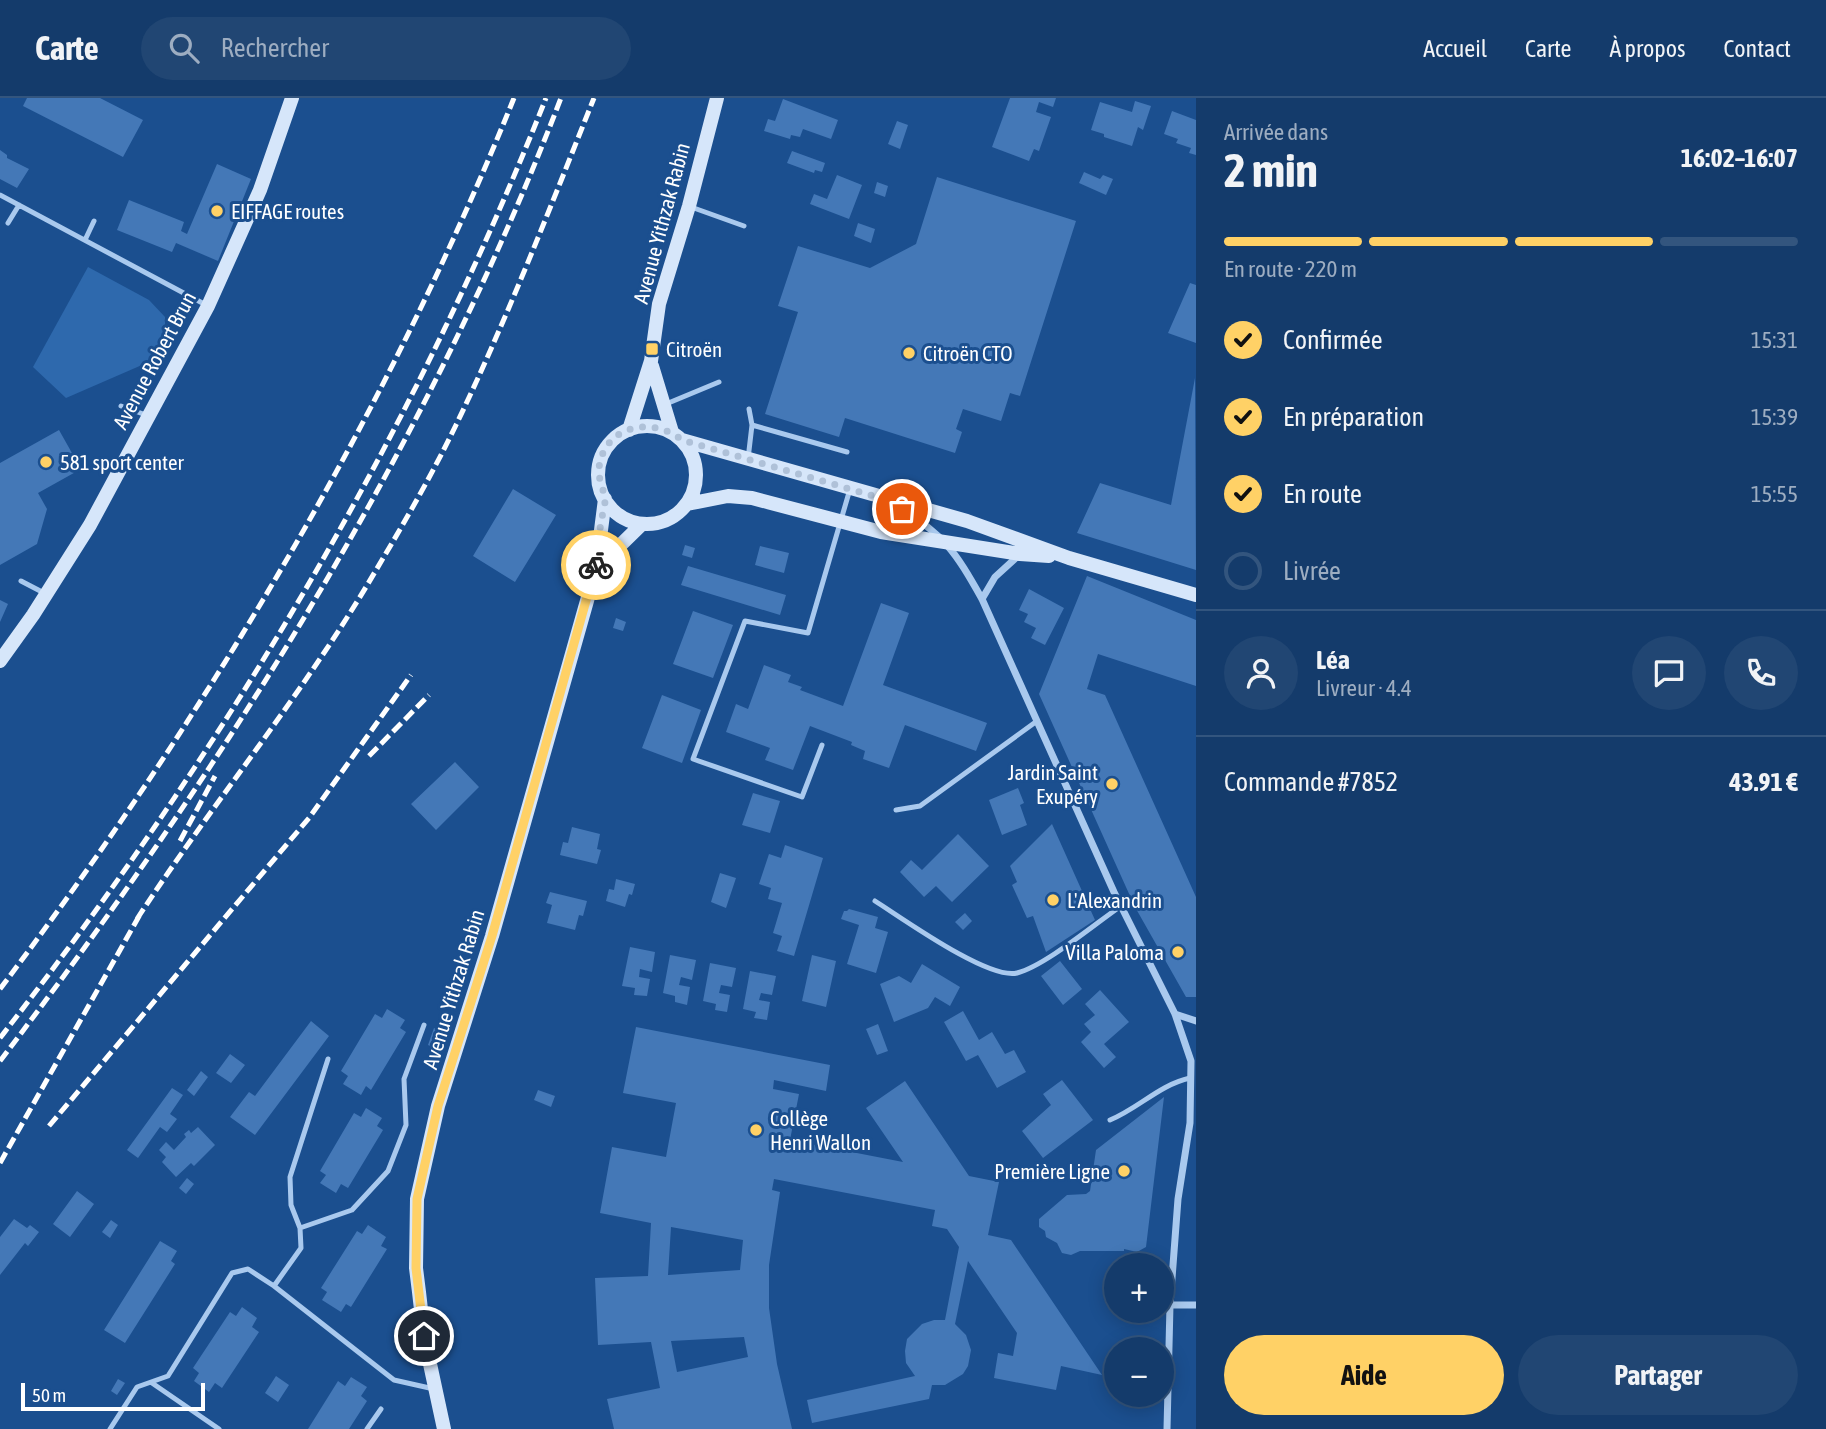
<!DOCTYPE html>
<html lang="fr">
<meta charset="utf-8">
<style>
body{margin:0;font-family:"Asap Condensed",sans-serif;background:#214673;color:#f1f3f6;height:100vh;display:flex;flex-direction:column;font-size:26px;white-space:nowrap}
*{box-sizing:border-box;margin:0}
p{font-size:23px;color:#9dadc1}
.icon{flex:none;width:38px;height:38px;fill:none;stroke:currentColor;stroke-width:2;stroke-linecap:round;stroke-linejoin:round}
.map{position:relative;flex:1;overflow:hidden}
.details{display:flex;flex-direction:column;background:#143b6b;width:630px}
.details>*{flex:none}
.controls{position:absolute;left:1104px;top:1155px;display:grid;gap:14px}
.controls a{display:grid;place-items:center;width:70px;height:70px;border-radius:50%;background:#143b6b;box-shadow:0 4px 18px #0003,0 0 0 2px #33557e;font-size:35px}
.scale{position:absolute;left:21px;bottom:18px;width:184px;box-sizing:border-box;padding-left:7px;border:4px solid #fff;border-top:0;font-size:19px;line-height:24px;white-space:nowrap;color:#fff;-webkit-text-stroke:5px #1b4f8f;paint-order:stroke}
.pin{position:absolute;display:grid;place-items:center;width:60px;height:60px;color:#fff;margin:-30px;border:4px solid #fff;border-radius:50%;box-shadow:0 2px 7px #0007}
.courier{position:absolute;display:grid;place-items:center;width:70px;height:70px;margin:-35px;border:5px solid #ffd166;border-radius:50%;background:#fff;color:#222;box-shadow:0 2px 9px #0007}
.overview em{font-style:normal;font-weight:700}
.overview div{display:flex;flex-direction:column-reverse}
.overview{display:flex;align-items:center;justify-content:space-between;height:119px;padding:0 28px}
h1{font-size:46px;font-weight:700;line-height:52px}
.bar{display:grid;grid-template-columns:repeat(4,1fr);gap:10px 7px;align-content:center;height:84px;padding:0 28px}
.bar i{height:9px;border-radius:5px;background:#33557e}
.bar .current{background:#ffd166}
.bar p{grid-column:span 4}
.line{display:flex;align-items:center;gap:18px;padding:0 28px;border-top:2px solid #33557e}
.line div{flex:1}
.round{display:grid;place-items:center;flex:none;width:74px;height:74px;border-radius:37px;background:#214673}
ol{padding:0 28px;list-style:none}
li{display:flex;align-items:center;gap:21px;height:77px}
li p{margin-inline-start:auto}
li .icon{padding:7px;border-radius:50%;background:#ffd166;color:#111;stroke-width:4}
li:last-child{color:#9dadc1}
li i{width:38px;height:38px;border:4px solid #33557e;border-radius:50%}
.primary-button{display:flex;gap:14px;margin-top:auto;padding:14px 28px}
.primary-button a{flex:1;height:80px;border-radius:42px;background:#ffd166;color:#111;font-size:28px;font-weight:700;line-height:80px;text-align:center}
.primary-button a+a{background:#214673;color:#f1f3f6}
header{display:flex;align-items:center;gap:42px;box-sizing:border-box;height:98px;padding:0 35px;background:#143b6b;border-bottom:2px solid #33557e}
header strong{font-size:33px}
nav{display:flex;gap:38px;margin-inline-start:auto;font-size:24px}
.search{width:490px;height:63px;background:#214673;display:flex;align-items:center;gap:18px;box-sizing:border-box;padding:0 24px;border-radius:38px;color:#9dadc1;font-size:26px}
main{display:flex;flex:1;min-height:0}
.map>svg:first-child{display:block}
.green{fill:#2e69ad}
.building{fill:#4478b7;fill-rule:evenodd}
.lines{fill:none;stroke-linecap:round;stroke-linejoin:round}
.lane{stroke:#a9c9ee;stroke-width:5}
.street{stroke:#a9c9ee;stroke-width:7}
.secondary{stroke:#d6e6fa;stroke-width:14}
.rail{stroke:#fff;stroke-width:5;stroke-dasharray:12 5;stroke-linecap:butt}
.done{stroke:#afc1d8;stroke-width:7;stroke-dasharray:0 12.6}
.route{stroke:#ffd166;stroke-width:9}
.poi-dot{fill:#ffd166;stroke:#1b4f8f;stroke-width:2.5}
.labels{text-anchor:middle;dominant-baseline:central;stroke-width:6;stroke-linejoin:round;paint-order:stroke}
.poi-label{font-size:21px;fill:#fff;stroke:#1b4f8f;text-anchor:start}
.street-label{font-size:21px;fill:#fff;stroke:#1b4f8f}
</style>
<header>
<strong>Carte</strong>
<div class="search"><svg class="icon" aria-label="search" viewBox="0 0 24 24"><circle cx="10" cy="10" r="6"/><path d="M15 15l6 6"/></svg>Rechercher</div>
<nav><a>Accueil</a><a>Carte</a><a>À propos</a><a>Contact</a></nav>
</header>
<main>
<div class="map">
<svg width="1196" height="1331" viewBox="0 0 1196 1331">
<rect width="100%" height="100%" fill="#1b4f8f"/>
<path class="green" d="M 88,169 L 149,202 L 165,219 L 165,257 L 66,300 L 33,269 Z"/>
<path class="building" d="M 27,0 L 100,0 L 143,22 L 123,59 L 23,8 Z
M 1010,0 L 1056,0 L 1053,9 L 1039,4 L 1036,14 L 1051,19 L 1039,53 L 1034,51 L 1029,63 L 992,49 Z
M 783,1 L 838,22 L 831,41 L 803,31 L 800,39 L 791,37 L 790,41 L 764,33 L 768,21 L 775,23 Z
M 1135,3 L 1151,8 L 1143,32 L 1138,29 L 1132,48 L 1104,39 L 1104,36 L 1091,32 L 1100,4 L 1132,14 Z
M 1172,13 L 1196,22 L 1196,57 L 1189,55 L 1191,50 L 1176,45 L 1178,41 L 1164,36 Z
M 897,23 L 908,27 L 900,51 L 888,46 Z
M 0,52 L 7,57 L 7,60 L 29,71 L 17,90 L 0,81 Z
M 792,53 L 825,65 L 822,74 L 815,72 L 814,75 L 787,65 Z
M 217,66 L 251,81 L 218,163 L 176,145 L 172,154 L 117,132 L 129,102 L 184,124 L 181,133 L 187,136 Z
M 1084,74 L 1100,81 L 1103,77 L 1113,81 L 1106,97 L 1079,85 Z
M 837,77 L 862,87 L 849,121 L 810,106 L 814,96 L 827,101 Z
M 937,79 L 1076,123 L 1020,298 L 1010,295 L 1001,323 L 963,311 L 956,331 L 962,334 L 955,355 L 845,320 L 839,339 L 765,316 L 798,214 L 778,208 L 798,148 L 870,170 L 916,146 Z
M 877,84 L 888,88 L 885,99 L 874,95 Z
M 858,125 L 875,131 L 871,145 L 854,138 Z
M 1190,185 L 1196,187 L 1196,245 L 1168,235 Z
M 1195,280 L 1196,472 L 1077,435 L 1100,385 L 1171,407 Z
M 59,332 L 81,371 L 38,395 L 47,411 L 37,446 L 0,467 L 0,365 Z
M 513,391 L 556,417 L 515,484 L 473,458 Z
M 685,447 L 695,450 L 692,460 L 682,457 Z
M 760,448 L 789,455 L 784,475 L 755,467 Z
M 688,468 L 786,497 L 780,517 L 681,487 Z
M 1087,478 L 1196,522 L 1196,588 L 1098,556 L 1087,591 L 1105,597 L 1196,799 L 1196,899 L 1186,899 L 1135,809 L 1039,596 Z
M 1029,491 L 1064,510 L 1045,547 L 1031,540 L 1036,530 L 1024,524 L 1028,516 L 1019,512 Z
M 0,502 L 8,506 L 0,524 Z
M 881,505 L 909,515 L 883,587 L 987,625 L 976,653 L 905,627 L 889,670 L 863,661 L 865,653 L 851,647 L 852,644 L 810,628 L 793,672 L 765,662 L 770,650 L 726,634 L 736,606 L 748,611 L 764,567 L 791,577 L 788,584 L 802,589 L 800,592 L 843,608 Z
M 693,513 L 733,527 L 713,580 L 673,566 Z
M 616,520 L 626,524 L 623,533 L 613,530 Z
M 662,597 L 701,612 L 682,665 L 642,650 Z
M 455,664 L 479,689 L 436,732 L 411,706 Z
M 1018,690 L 1024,705 L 1020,707 L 1027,727 L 1002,737 L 989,702 Z
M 753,695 L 780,703 L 770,735 L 742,727 Z
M 1052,726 L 1095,822 L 1046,854 L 1033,818 L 1027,820 L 1012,787 L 1017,784 L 1010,768 Z
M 572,729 L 600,736 L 597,751 L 601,752 L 597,766 L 560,757 L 563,744 L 568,745 Z
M 958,736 L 989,768 L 952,804 L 936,788 L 924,799 L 900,774 L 911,762 L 922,772 Z
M 785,747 L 823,760 L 794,858 L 777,853 L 782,838 L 773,835 L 782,805 L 768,801 L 771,790 L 759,786 L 769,756 L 781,760 Z
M 720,775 L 736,780 L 726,810 L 711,804 Z
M 616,781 L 635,786 L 632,797 L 629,796 L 625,809 L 606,803 L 609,791 L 614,792 Z
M 550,794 L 587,803 L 583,818 L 579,817 L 575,832 L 547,825 L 552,807 L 546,805 Z
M 849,811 L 878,819 L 875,830 L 888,834 L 876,875 L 847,866 L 859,827 L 841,821 L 844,813 L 847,813 Z
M 965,815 L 972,823 L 963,832 L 955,824 Z
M 630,849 L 655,854 L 652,874 L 640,871 L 639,879 L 650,881 L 647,898 L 634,897 L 635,890 L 622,888 Z
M 670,857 L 696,862 L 692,882 L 681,879 L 679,887 L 690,889 L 687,907 L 675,904 L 675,898 L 663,895 Z
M 812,857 L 836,863 L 826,909 L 802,903 Z
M 1060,863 L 1082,891 L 1063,907 L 1041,878 Z
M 710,865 L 736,870 L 732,889 L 721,887 L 719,895 L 730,897 L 727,914 L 715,912 L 716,906 L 703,903 Z
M 922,866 L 960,889 L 950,908 L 935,899 L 928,910 L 894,924 L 880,886 L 899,878 L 911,885 Z
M 750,873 L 776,878 L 772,897 L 761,895 L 759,902 L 770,904 L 767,922 L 754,920 L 756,914 L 743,911 Z
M 1100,892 L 1129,924 L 1104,946 L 1116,959 L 1104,970 L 1081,944 L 1091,934 L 1084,926 L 1095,917 L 1085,906 Z
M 387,911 L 405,922 L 400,930 L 406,934 L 371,992 L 366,988 L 361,997 L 343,986 L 348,978 L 341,973 L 375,916 L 382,920 Z
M 963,913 L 979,942 L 992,934 L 1005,956 L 1014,952 L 1026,974 L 997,990 L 978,957 L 966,963 L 944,924 Z
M 311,923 L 329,938 L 255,1037 L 230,1019 L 249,994 L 255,998 Z
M 878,926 L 888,953 L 877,957 L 866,931 Z
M 636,929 L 830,967 L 826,993 L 774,982 L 773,991 L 799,996 L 790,1042 L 903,1064 L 866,1010 L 905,983 L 969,1078 L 999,1084 L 988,1137 L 1011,1142 L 1102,1277 L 1061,1268 L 1056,1292 L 994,1280 L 998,1255 L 1013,1258 L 1017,1235 L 968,1163 L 955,1226 L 966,1237 L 971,1252 L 968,1268 L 963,1276 L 945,1287 L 932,1287 L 929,1301 L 812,1325 L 807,1302 L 915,1278 L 906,1265 L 905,1253 L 907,1241 L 922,1226 L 934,1222 L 945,1222 L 959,1149 L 947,1131 L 932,1128 L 935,1112 L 774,1081 L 772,1092 L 780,1094 L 769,1167 L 769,1210 L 777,1266 L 792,1331 L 614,1331 L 607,1301 L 660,1290 L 651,1244 L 598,1247 L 595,1180 L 648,1178 L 651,1125 L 600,1115 L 612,1049 L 666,1059 L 676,1005 L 623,995 ZM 671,1129 L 743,1142 L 740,1172 L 668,1177 ZM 744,1239 L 748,1259 L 677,1274 L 671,1243 Z
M 434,930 L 446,934 L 439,952 L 428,947 Z
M 230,956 L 245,967 L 231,985 L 216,975 Z
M 201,973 L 208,979 L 194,998 L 187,992 Z
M 1062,982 L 1093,1022 L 1043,1060 L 1022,1033 L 1051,1007 L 1043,996 Z
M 172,990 L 183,997 L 170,1016 L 177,1021 L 167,1034 L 160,1029 L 138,1060 L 127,1052 Z
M 538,992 L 555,998 L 551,1009 L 534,1002 Z
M 1164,999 L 1146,1149 L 1137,1154 L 1124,1151 L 1124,1153 L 1080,1153 L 1071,1157 L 1062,1155 L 1057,1145 L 1046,1139 L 1045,1133 L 1039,1129 L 1039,1121 L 1067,1097 L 1086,1096 L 1090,1093 L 1096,1052 Z
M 366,1010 L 382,1020 L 377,1028 L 383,1032 L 348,1090 L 341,1086 L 336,1095 L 320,1085 L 326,1077 L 320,1073 L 354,1015 L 361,1019 Z
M 198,1029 L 215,1047 L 194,1068 L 191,1065 L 176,1079 L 162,1064 L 166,1059 L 159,1052 L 166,1044 L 174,1052 L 186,1039 L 184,1036 L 189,1032 L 191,1035 Z
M 187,1080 L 194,1086 L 186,1096 L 179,1090 Z
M 77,1093 L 94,1106 L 70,1139 L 53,1126 Z
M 14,1121 L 27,1130 L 30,1127 L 39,1134 L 28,1148 L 25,1145 L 0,1177 L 0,1139 Z
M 111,1122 L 118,1127 L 110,1140 L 102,1134 Z
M 368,1127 L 386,1139 L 381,1148 L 387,1151 L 351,1209 L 346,1206 L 341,1214 L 322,1202 L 327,1194 L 321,1190 L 357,1133 L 362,1136 Z
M 160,1143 L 177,1153 L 171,1163 L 175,1166 L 125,1245 L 104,1232 Z
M 242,1209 L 257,1220 L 252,1229 L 259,1234 L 222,1290 L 215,1285 L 209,1294 L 194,1283 L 199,1275 L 193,1270 L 230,1214 L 236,1218 Z
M 276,1278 L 289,1287 L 278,1304 L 265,1295 Z
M 351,1279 L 367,1289 L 361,1298 L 367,1303 L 349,1331 L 308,1331 L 338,1283 L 345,1288 Z
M 118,1281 L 125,1285 L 117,1297 L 111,1293 Z"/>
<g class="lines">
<path class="lane" d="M 0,97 L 208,208
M 691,109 L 744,128
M 8,125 L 19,107
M 85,142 L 94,123
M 666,306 L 719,284
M 121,308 L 146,317
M 749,311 L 752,327
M 748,361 L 752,327 L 847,354
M 21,483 L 46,496
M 822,647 L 802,699 L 693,661 L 745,523 L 808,535 L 850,391
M 896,712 L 920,708 L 1037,623
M 875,803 C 902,820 988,882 1017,875 C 1045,868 1096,825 1121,808
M 1110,1022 C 1139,1010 1159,987 1190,980
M 300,1130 L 352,1112 L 388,1073 L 406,1027 L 404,981 L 424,927
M 274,1188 L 301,1150 L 300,1130 L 291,1107 L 290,1079 L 328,961
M 152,1285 L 219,1331
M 110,1331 L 137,1289 L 168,1278 L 232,1175 L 248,1171 L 274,1188 L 394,1282 L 434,1291
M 367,1331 L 381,1311"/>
<path class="street" d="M 895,407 C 944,436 955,453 982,501 L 1114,794 L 1175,916 L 1191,963 L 1190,1025 L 1178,1101 L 1170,1207 L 1167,1331
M 982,501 L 995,479 L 1019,457
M 1175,916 L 1196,923
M 1170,1207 L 1196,1207"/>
<path class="secondary" d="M 652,268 L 672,334
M598 377a49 49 0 1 1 98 0a49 49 0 1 1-98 0Z
M 629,332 L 651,263 L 659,206 L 689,108 L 717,0
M 682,342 L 967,423 L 1069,460 L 1196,497
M 687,406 L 728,398 L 752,400 L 881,434 L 1020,456 L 1049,458
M 596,471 L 642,426
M 0,563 L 33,517 L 90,427 L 208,208 L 260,92 L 292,0
M 444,1331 L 424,1238 L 419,1194 L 416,1170 L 417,1101 L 438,1008 L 492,838 L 596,471 L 605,401"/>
<path class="rail" d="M 369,658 L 429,597
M 180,743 L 215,678
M 137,821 C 210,709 296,605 366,489 C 397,437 429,383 456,327 C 507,221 550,110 594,0
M 0,891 C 207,617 385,319 514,0
M 0,940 C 224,653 412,338 546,0
M 0,963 C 226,667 427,349 561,0
M 49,1028 L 309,720 L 411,577
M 0,1065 L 142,813"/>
</g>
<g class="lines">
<path class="done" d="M 596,467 C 597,452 599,438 601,424 C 602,417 605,409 605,402 C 604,391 598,382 599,370 C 604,327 652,318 682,342 L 884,401 L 902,411"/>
<path class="route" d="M 424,1238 L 416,1170 L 417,1101 L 438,1008 L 492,838 L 596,467"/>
</g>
<g class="poi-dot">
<circle cx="217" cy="113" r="7"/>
<rect x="645" y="244" width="14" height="14" rx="3.5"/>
<circle cx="909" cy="255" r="7"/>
<circle cx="46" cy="364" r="7"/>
<circle cx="1112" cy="686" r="7"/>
<circle cx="1053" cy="802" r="7"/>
<circle cx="1178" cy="854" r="7"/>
<circle cx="756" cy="1032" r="7"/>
<circle cx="1124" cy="1073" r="7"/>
</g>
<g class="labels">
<g class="poi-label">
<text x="231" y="113">EIFFAGE routes</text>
<text x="666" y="251">Citroën</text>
<text x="923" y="255">Citroën CTO</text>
<text x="60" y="364">581 sport center</text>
<text x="1098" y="674" text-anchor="end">Jardin Saint<tspan x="1098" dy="24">Exupéry</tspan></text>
<text x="1067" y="802">L'Alexandrin</text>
<text x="1164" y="854" text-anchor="end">Villa Paloma</text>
<text x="770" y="1020">Collège<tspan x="770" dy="24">Henri Wallon</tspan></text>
<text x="1110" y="1073" text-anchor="end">Première Ligne</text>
</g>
<g class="street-label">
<text transform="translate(661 125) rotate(-75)">Avenue Yithzak Rabin</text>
<text transform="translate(154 262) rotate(-62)">Avenue Robert Brun</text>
<text transform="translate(453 891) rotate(-73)">Avenue Yithzak Rabin</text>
</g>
</g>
</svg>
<div class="controls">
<a>+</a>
<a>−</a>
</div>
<div class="scale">50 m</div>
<div class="pin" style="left:902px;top:411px;background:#ea580c"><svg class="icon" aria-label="bag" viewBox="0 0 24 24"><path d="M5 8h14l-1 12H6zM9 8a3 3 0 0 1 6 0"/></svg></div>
<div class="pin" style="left:424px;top:1238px;background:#1f2937"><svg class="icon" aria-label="home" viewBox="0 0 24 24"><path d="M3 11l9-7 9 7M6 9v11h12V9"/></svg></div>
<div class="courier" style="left:596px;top:467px"><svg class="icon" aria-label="bike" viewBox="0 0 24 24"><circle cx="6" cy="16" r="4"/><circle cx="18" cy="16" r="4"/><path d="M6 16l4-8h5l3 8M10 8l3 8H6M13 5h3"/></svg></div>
</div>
<section class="details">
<div class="overview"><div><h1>2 min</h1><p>Arrivée dans</p></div><em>16:02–16:07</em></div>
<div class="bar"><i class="current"></i><i class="current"></i><i class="current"></i><i></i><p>En route · 220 m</p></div>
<ol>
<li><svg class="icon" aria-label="check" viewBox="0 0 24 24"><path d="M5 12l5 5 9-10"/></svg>Confirmée<p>15:31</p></li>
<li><svg class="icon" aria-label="check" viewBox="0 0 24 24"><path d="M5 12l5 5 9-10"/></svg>En préparation<p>15:39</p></li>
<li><svg class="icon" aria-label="check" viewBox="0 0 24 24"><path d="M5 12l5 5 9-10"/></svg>En route<p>15:55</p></li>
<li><i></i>Livrée</li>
</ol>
<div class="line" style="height:126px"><a class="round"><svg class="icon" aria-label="person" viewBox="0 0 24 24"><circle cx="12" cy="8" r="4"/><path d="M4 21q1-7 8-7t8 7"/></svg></a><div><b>Léa</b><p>Livreur · 4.4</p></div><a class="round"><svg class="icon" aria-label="chat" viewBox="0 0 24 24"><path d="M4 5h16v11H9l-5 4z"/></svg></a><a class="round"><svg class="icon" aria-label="phone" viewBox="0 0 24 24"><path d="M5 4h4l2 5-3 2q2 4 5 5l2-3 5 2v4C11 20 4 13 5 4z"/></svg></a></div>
<div class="line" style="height:91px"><div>Commande #7852</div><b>43.91 €</b></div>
<div class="primary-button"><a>Aide</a><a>Partager</a></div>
</section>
</main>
